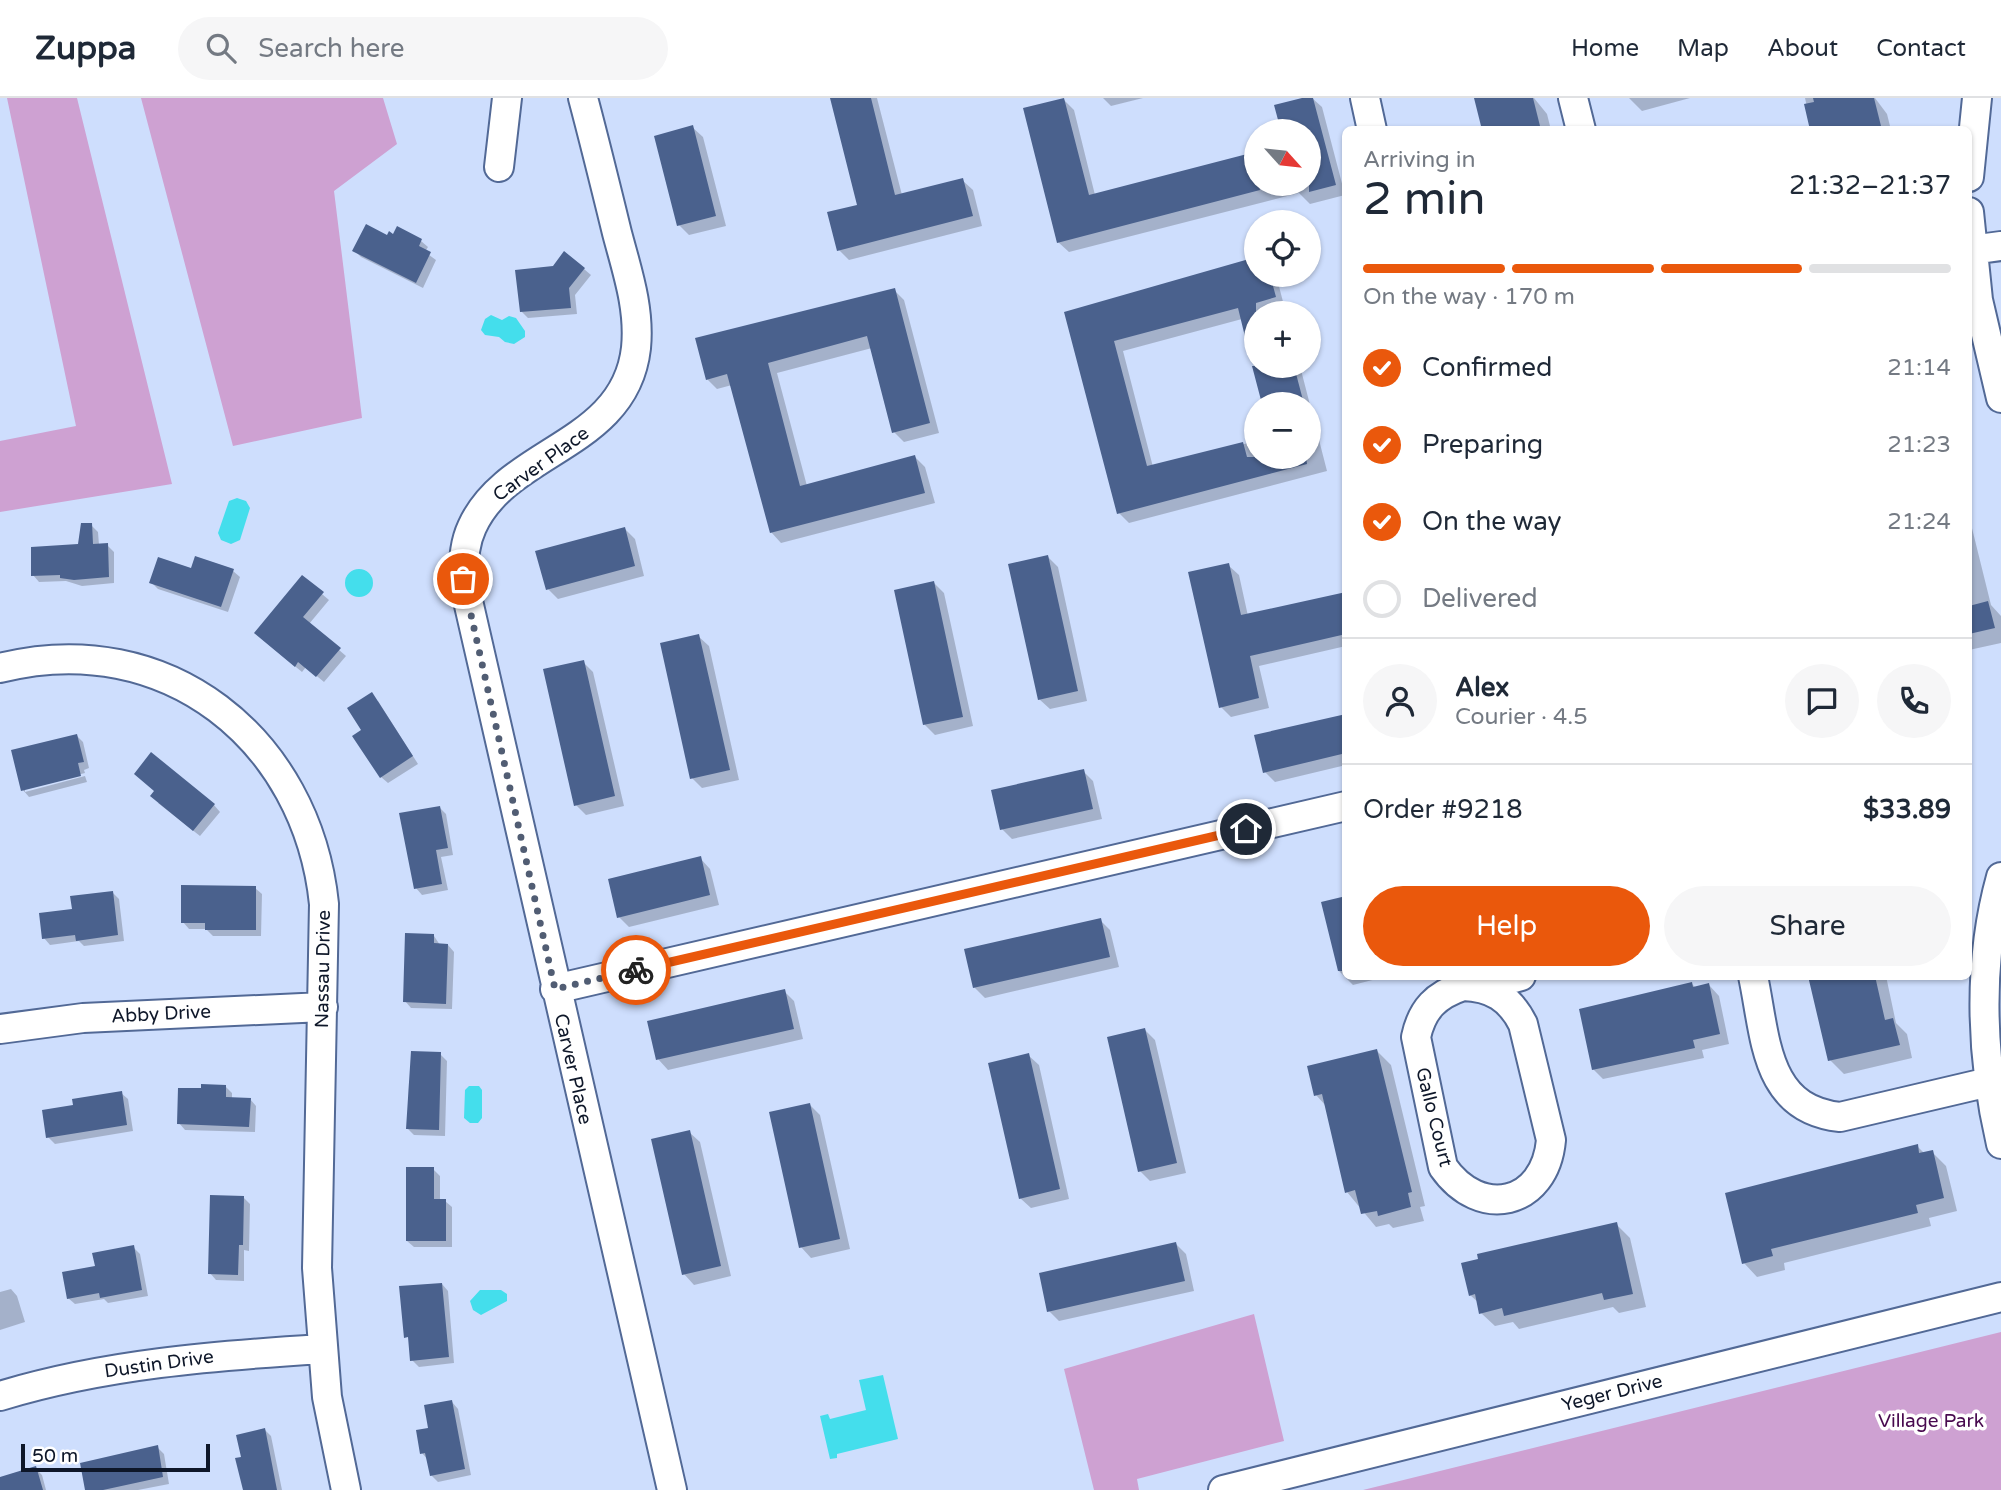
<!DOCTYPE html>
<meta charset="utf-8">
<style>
body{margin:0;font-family:"Varela Round",sans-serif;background:#f6f6f7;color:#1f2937;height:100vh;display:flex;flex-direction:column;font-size:26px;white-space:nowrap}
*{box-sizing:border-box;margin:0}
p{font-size:23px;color:#747a83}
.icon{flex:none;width:38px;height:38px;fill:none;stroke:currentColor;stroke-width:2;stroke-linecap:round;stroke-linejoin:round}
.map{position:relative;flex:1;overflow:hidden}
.panel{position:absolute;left:1342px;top:28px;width:630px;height:854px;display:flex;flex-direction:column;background:#fff;border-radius:10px;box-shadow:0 2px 5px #0004}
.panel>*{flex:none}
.needle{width:46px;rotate:117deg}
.fabs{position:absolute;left:1244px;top:21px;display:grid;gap:14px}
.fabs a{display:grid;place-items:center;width:77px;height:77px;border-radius:50%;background:#fff;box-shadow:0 2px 5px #0004;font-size:35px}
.scale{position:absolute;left:21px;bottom:18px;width:189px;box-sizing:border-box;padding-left:7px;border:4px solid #0e1729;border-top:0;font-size:19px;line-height:24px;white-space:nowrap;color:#0e1729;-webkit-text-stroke:5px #fff;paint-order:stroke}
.pin{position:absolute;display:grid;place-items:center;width:60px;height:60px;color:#fff;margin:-30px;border:4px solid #fff;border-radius:50%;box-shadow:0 2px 7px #0007}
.courier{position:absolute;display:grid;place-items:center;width:70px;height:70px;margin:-35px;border:5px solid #ea580c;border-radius:50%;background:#fff;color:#222;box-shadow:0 2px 9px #0007}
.head em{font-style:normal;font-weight:600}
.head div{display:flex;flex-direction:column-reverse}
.head{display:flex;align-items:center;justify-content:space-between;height:119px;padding:0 21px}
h1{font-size:46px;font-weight:600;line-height:52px}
.bar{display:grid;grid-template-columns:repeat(4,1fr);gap:10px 7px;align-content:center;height:84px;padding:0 21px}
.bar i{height:9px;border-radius:5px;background:#e0e1e3}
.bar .current{background:#ea580c}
.bar p{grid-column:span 4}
.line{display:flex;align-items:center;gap:18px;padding:0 21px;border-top:2px solid #e0e1e3}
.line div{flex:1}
.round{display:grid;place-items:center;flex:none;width:74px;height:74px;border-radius:37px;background:#f6f6f7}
ol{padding:0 21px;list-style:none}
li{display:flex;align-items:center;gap:21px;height:77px}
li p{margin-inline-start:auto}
li .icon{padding:7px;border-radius:50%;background:#ea580c;color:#fff;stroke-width:4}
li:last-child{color:#747a83}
li i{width:38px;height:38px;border:4px solid #e0e1e3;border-radius:50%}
.cta{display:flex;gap:14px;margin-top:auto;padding:14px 21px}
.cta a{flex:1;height:80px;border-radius:42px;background:#ea580c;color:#fff;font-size:28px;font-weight:600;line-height:80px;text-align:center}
.cta a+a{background:#f6f6f7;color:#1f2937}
header{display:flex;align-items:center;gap:42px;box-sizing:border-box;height:98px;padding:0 35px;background:#fff;border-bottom:2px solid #e0e1e3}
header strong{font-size:33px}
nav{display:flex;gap:38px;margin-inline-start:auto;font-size:24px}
.search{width:490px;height:63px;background:#f6f6f7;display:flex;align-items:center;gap:18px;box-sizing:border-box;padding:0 24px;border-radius:38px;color:#747a83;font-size:26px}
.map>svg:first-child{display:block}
.green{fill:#cea1d2}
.water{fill:#44deec}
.shadow{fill:#0003;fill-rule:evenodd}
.building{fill:#4a618d}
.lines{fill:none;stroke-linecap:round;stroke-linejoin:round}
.minor-casing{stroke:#526996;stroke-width:32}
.minor{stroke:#fff;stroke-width:28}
.done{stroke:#515d73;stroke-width:7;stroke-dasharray:0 12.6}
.route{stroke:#ea580c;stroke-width:9}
.labels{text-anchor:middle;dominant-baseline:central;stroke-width:7;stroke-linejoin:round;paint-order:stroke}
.street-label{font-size:19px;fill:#0e1729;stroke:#fff}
.park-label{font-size:19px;fill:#480a4f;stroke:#fff}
</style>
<header>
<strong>Zuppa</strong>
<div class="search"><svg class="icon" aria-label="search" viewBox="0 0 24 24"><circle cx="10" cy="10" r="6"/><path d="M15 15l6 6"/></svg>Search here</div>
<nav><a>Home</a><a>Map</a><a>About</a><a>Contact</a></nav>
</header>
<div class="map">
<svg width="2001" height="1392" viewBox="0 0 2001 1392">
<rect width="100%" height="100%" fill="#cedefd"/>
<path class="green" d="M 7,0 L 77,0 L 172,386 L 0,414 L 0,343 L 76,328 Z
M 141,0 L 383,0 L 397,46 L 334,93 L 362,320 L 233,348 Z
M 1254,1216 L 1284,1343 L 1137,1381 L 1139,1392 L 1094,1392 L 1064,1271 Z
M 2001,1234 L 2001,1392 L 1363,1392 Z"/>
<path class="water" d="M 491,217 L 502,222 L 509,218 L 516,220 L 525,233 L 525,239 L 514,246 L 505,244 L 499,239 L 485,237 L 481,232 L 485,221 Z
M 237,400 L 246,403 L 250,410 L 240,442 L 231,446 L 221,442 L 218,435 L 229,403 Z
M345 485a14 14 0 1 1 28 0a14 14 0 1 1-28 0Z
M 469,988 L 479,988 L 482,992 L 482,1020 L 478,1025 L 470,1025 L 464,1020 L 465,992 Z
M 480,1192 L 501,1192 L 507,1196 L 507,1203 L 481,1217 L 473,1212 L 470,1203 Z
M 883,1277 L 898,1341 L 837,1356 L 837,1360 L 830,1361 L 820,1318 L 828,1316 L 830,1321 L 866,1312 L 859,1282 Z"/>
<path class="shadow" d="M 832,0 L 877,0 L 902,97 L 962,82 L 973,92 L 982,128 L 849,162 L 839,152 L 859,108 Z
M 1103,0 L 1143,0 L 1111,8 Z
M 1312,0 L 1322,9 L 1345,97 L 1310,106 L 1299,95 L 1069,154 L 1058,144 L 1064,2 L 1074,12 L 1095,97 L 1256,55 L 1256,86 L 1309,86 L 1309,33 L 1283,33 L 1277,8 Z
M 1486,0 L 1534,0 L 1547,16 L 1551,32 L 1476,32 L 1483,29 Z
M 1629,0 L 1690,0 L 1642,13 Z
M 1805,0 L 1875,0 L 1887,16 L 1891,32 L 1812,32 Z
M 692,29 L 703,39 L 726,128 L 689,137 L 679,127 Z
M 388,139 L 421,143 L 428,149 L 425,154 L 436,162 L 423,190 L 361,159 L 355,153 Z
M 1256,161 L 1256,177 L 1276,177 L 1286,215 L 1256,215 L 1256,268 L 1300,268 L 1327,373 L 1129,425 L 1119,415 L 1067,215 ZM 1242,221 L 1264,306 L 1309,306 L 1309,359 L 1256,359 L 1256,343 L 1153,369 L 1123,253 Z
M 584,171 L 591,177 L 575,197 L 577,216 L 528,220 L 521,213 Z
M 894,192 L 904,202 L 939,335 L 904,344 L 894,334 L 872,250 L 777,275 L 807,388 L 915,359 L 925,369 L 935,405 L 781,445 L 771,434 L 732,287 L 717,291 L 707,281 Z
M 1969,418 L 1991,507 L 2001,518 L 2001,545 L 1969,552 Z
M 91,427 L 98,434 L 99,447 L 107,447 L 114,454 L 114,485 L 82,488 L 66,483 L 39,484 L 33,477 L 80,447 Z
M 625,431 L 635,441 L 644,478 L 558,501 L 548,491 Z
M 1048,459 L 1058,469 L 1087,603 L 1050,611 L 1039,601 Z
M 1228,467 L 1239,477 L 1248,518 L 1346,495 L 1346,548 L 1259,568 L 1269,610 L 1231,619 L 1221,609 Z
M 192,472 L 233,473 L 240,479 L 228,514 L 158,491 L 151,484 Z
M 302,479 L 329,502 L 309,526 L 346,558 L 324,584 L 306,569 L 302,574 L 263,542 Z
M 934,485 L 944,495 L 973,628 L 935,637 L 924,626 Z
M 698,538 L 709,548 L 739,682 L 702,690 L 692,680 Z
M 583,564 L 593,574 L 624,708 L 586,717 L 576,707 Z
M 378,603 L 418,666 L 388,685 L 381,679 L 363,633 Z
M 1346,618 L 1346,667 L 1275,684 L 1265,674 Z
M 76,637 L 83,644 L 89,670 L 84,672 L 85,675 L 25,690 L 25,694 L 85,678 L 87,684 L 29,699 L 23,692 Z
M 1083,673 L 1093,683 L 1102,721 L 1012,741 L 1002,731 Z
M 158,705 L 214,707 L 220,714 L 200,738 Z
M 439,709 L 446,716 L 453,757 L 441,759 L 448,792 L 422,797 L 416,790 Z
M 700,760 L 710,771 L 719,807 L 629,829 L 619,819 Z
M 255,790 L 262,796 L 261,838 L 213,838 L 206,831 L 189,831 L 183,824 Z
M 112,794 L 119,801 L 124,843 L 84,848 L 79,843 L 50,847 L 44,840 L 74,813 Z
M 1346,800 L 1346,878 L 1388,878 L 1353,887 L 1339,873 L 1324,805 Z
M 1100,822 L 1110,832 L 1119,869 L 985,900 L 974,889 Z
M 434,838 L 440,847 L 448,847 L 454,854 L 452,911 L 411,910 L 405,903 Z
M 1810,878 L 1886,878 L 1896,925 L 1907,936 L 1912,960 L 1844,976 L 1830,962 Z
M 1691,885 L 1696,890 L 1709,887 L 1719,898 L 1729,946 L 1702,952 L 1704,960 L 1603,981 L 1593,971 Z
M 784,893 L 794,903 L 803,941 L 668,972 L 658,961 Z
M 1145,932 L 1155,942 L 1186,1075 L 1150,1083 L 1140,1073 Z
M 1377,953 L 1391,967 L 1425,1108 L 1420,1109 L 1424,1123 L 1393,1130 L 1389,1126 L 1376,1129 L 1347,1094 L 1326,1008 L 1316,997 Z
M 440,956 L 447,963 L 445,1038 L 414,1037 L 408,1031 L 409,983 Z
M 1028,957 L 1039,967 L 1069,1101 L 1031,1110 L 1020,1100 Z
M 225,988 L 232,995 L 232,1001 L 250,1001 L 256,1008 L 255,1034 L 185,1032 L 179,1025 Z
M 121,995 L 128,1001 L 133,1033 L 55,1046 L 48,1039 L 75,1009 Z
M 810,1007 L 820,1017 L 850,1151 L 811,1160 L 801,1149 Z
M 689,1034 L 700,1044 L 731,1178 L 694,1187 L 684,1176 Z
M 1917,1048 L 1925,1056 L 1932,1054 L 1946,1068 L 1957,1113 L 1929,1120 L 1931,1128 L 1784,1165 L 1785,1172 L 1757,1179 L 1744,1165 Z
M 433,1071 L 440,1078 L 440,1103 L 445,1103 L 452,1109 L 452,1149 L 414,1149 L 407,1143 Z
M 243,1099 L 250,1106 L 249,1153 L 244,1152 L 244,1183 L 216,1182 L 210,1175 Z
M 1616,1126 L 1630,1140 L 1646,1209 L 1619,1215 L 1613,1209 L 1519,1231 L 1513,1224 L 1495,1228 L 1481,1215 L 1479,1205 L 1470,1197 Z
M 1176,1146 L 1186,1156 L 1194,1193 L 1059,1223 L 1049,1213 Z
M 133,1149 L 140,1156 L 148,1198 L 108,1205 L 104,1201 L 75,1206 L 68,1200 L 97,1170 Z
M 442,1186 L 448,1193 L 454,1265 L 419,1269 L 412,1262 Z
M 11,1191 L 17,1198 L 25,1224 L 0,1232 L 0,1194 Z
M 452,1304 L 458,1311 L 471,1377 L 438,1384 L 431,1377 L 428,1362 L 422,1355 L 430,1331 Z
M 265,1332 L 271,1338 L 282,1392 L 245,1392 L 243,1360 Z
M 157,1349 L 164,1356 L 169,1386 L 138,1392 L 87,1392 Z
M 35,1370 L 42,1377 L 46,1392 L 0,1392 L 0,1381 Z"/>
<path class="building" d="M 830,0 L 871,0 L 895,97 L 963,80 L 973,118 L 837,153 L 827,114 L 857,107 Z
M 1064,0 L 1089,97 L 1251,55 L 1260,92 L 1057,145 L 1023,10 Z
M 1302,0 L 1313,0 L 1336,87 L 1309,94 L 1309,33 L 1281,33 L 1274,7 Z
M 1474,0 L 1533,0 L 1541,32 L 1482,32 Z
M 1813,0 L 1874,0 L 1882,32 L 1810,32 L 1804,6 L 1814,4 Z
M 693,27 L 716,118 L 677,128 L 654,38 Z
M 366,126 L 387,137 L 389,133 L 393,136 L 397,128 L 422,141 L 419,148 L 431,154 L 416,185 L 352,153 Z
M 564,153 L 585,170 L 569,190 L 571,210 L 520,214 L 515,172 L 553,168 Z
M 1256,159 L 1256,177 L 1270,177 L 1276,199 L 1256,205 L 1256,254 L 1249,255 L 1238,210 L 1114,243 L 1147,368 L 1243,344 L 1247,359 L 1306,359 L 1307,366 L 1117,416 L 1064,214 Z
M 895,190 L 930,325 L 892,335 L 867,238 L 768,265 L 800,388 L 915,357 L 925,395 L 770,435 L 727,276 L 706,282 L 695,240 Z
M 1252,268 L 1294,268 L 1304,306 L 1262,306 Z
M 81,425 L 92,425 L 93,446 L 108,445 L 109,479 L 74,482 L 60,480 L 60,477 L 31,478 L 31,449 L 78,446 Z
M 625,429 L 635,468 L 546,492 L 535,453 Z
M 1048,457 L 1078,593 L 1038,602 L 1008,466 Z
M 195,458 L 234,471 L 221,509 L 149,485 L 158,459 L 191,470 Z
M 1229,465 L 1241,517 L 1346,494 L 1346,536 L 1250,558 L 1259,600 L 1219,610 L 1188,474 Z
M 302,477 L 324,494 L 303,519 L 341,550 L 316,579 L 298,564 L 295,569 L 254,535 Z
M 934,483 L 963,619 L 923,627 L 894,492 Z
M 1988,503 L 1995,530 L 1969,536 L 1969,508 Z
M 699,536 L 730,672 L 690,681 L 660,545 Z
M 584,562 L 615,698 L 574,708 L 543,571 Z
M 372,594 L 413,658 L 380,680 L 352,638 L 361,632 L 347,610 Z
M 1346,616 L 1346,655 L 1263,675 L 1254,637 Z
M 77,636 L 84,664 L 78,665 L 81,678 L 21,693 L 11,652 Z
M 151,654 L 215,706 L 193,733 L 150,698 L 154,693 L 134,676 Z
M 1084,671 L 1093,711 L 1000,732 L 991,692 Z
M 440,708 L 448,750 L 436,752 L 442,786 L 414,791 L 399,715 Z
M 701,758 L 710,797 L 617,820 L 608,781 Z
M 181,787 L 256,788 L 256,832 L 205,832 L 205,825 L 181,825 Z
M 113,793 L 118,837 L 76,843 L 75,837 L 42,841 L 39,815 L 72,811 L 70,798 Z
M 1346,798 L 1346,873 L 1338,873 L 1321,804 Z
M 1101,820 L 1110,859 L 973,890 L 964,851 Z
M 405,835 L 434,836 L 434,845 L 448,846 L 446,906 L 403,904 Z
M 1808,878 L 1875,878 L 1885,922 L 1893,920 L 1900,947 L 1828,963 Z
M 1692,884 L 1693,889 L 1709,885 L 1720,936 L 1693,942 L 1695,950 L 1592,972 L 1579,911 Z
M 785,891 L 794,931 L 656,962 L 647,923 Z
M 1145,930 L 1177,1065 L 1138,1074 L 1107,939 Z
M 1377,951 L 1412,1094 L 1408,1095 L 1411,1109 L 1378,1118 L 1377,1113 L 1361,1116 L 1355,1092 L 1345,1095 L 1322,996 L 1314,998 L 1307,968 Z
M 411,953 L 441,954 L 439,1032 L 406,1031 Z
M 1029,955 L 1060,1091 L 1019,1101 L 988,965 Z
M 201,986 L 226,987 L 226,999 L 251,1000 L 249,1029 L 177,1026 L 178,990 L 201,990 Z
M 122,993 L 127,1027 L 46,1040 L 42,1012 L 73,1007 L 72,1001 Z
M 810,1005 L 840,1141 L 799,1150 L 769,1014 Z
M 690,1032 L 721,1168 L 682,1177 L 651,1041 Z
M 1918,1046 L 1919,1055 L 1933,1052 L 1944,1100 L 1916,1107 L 1918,1115 L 1771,1151 L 1773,1158 L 1742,1166 L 1725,1095 Z
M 406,1069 L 434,1069 L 434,1101 L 446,1101 L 446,1143 L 406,1143 Z
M 210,1097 L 244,1098 L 243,1147 L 239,1147 L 238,1177 L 208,1176 Z
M 1617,1124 L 1633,1196 L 1604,1202 L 1602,1195 L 1504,1218 L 1502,1210 L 1479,1216 L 1475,1196 L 1469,1198 L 1461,1165 L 1478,1161 L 1477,1156 Z
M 1176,1144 L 1185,1183 L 1047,1214 L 1039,1175 Z
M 134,1147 L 142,1192 L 100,1200 L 99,1195 L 67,1201 L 62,1174 L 95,1168 L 92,1155 Z
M 442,1185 L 449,1259 L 410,1263 L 408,1239 L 404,1240 L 399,1188 Z
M 452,1302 L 465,1371 L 430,1378 L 425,1355 L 420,1356 L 416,1332 L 428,1330 L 424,1307 Z
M 265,1330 L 277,1392 L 243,1392 L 235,1360 L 241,1359 L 236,1337 Z
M 158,1347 L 163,1379 L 103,1392 L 85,1392 L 80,1365 Z
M 36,1368 L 43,1392 L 0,1392 L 0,1379 Z"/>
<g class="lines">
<defs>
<path id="minor" d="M 583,0 C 595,45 606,90 617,135 C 627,173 640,210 636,250 C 625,349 507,351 472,429 C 464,446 464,463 463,481 L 672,1392
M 1365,0 L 1372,32
M 1573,0 L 1581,32
M 499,69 L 507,0
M 1969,79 L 1977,0
M 1969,114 L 1978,202 L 2001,300
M 1971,152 L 2001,148
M 0,570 C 166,528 307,641 324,806 L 317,1170 L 327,1299 L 346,1392
M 2001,779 C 1977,865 1981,960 2001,1046
M 1753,878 C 1766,939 1764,1011 1840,1019 L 1989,984
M 1463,888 C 1492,889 1510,900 1523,926 L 1551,1042 C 1545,1108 1480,1122 1443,1069 L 1416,939 C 1422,911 1436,897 1463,888 Z
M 1482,889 L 1521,878
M 555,891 L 1346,708
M 0,931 L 83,920 L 323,909
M 0,1298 C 105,1266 213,1258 321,1251
M 1223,1392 L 2001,1199"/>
</defs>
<use href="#minor" class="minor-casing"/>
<use href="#minor" class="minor"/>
</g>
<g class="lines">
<path class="done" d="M 463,481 L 555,891 L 636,872"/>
<path class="route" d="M 636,872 L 1246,731"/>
</g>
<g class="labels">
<g class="street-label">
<text transform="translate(541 366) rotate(-36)">Carver Place</text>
<text transform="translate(323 871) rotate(-89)">Nassau Drive</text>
<text transform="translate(161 916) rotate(-3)">Abby Drive</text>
<text transform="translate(573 971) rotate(77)">Carver Place</text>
<text transform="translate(1434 1019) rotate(76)">Gallo Court</text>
<text transform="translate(159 1266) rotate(-8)">Dustin Drive</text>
<text transform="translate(1612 1295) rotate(-14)">Yeger Drive</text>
</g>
<g class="park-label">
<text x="1931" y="1323">Village Park</text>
</g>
</g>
</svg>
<div class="fabs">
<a><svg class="needle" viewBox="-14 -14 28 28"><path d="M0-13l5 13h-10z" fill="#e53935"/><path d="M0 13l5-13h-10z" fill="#747a83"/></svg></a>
<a><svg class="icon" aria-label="locate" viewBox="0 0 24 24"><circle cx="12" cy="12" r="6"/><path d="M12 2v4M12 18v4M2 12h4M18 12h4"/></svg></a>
<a>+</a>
<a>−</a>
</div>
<div class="scale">50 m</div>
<div class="pin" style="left:463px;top:481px;background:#ea580c"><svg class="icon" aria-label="bag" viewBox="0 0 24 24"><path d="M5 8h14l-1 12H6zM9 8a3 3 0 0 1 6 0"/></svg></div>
<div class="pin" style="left:1246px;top:731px;background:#1f2937"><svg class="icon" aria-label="home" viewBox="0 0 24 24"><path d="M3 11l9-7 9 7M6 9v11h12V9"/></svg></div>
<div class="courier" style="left:636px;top:872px"><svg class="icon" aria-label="bike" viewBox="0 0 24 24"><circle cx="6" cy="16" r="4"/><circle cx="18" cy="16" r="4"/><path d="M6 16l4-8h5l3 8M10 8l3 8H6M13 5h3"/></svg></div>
<section class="panel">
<div class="head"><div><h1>2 min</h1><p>Arriving in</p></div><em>21:32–21:37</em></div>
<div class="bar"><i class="current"></i><i class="current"></i><i class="current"></i><i></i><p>On the way · 170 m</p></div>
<ol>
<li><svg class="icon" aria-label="check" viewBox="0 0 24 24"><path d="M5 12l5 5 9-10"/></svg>Confirmed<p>21:14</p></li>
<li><svg class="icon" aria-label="check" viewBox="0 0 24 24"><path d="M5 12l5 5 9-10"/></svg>Preparing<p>21:23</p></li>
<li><svg class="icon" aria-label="check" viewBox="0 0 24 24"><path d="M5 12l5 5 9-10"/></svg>On the way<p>21:24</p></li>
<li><i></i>Delivered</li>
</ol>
<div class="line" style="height:126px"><a class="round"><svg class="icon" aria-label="person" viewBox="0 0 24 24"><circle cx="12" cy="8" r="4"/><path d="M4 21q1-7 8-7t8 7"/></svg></a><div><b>Alex</b><p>Courier · 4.5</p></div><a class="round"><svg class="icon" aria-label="chat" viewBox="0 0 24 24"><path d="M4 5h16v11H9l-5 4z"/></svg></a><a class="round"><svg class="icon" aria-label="phone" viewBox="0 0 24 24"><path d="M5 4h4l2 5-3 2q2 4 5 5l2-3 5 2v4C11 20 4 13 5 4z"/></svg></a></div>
<div class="line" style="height:91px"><div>Order #9218</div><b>$33.89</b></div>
<div class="cta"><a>Help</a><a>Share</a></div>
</section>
</div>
